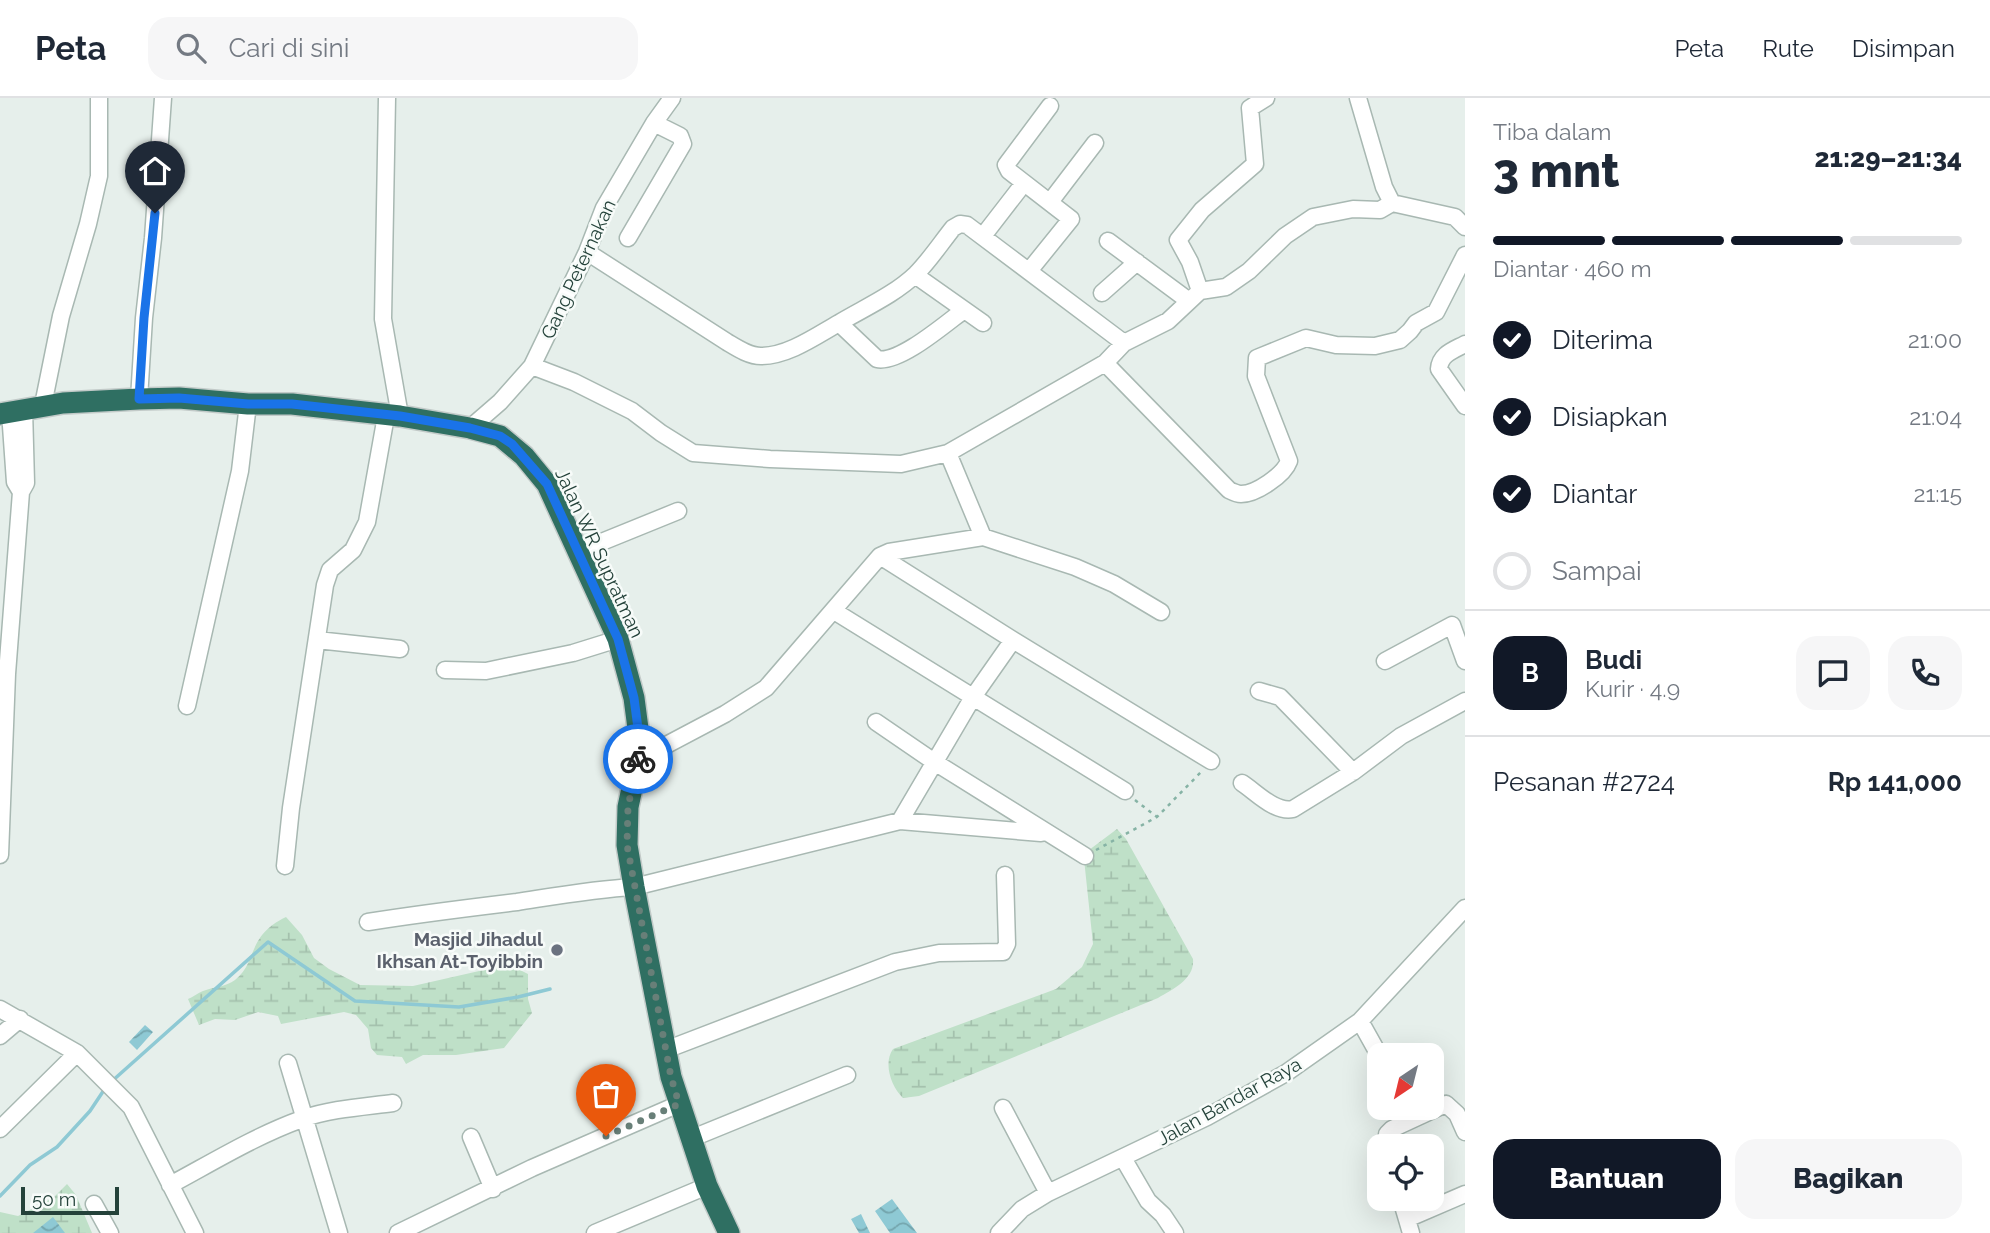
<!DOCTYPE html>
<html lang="id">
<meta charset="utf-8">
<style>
body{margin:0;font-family:Raleway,sans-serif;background:#f6f6f7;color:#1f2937;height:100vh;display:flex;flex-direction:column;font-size:26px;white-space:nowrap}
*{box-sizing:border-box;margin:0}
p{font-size:23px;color:#747a83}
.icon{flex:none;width:38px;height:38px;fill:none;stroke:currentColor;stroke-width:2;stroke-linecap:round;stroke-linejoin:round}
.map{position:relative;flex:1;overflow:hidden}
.sheet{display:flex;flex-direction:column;background:#fff;width:525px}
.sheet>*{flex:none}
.needle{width:46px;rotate:215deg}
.controls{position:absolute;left:1367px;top:945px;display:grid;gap:14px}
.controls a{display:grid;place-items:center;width:77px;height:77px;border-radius:14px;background:#fff;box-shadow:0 7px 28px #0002;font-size:35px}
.scale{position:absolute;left:21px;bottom:18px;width:98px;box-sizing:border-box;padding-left:7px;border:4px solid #24423a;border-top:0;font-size:19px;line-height:24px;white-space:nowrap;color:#24423a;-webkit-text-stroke:5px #f7fbf9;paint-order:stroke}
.pin{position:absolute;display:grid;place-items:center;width:60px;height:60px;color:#fff;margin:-72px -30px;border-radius:50% 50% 50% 0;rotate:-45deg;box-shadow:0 0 7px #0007}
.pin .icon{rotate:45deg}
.courier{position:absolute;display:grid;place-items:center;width:70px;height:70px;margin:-35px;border:5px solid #1a73e8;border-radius:50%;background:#fff;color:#222;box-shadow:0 2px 9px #0007}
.overview em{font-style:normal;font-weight:800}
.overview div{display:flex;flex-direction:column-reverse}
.overview{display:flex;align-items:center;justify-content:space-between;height:119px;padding:0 28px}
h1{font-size:46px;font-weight:800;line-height:52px}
.bar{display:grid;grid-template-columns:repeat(4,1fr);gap:10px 7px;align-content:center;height:84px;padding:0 28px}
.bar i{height:9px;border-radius:5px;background:#e0e1e3}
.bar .selected{background:#111827}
.bar p{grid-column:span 4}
.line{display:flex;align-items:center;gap:18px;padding:0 28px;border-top:2px solid #e0e1e3}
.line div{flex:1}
.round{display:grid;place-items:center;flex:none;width:74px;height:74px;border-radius:21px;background:#f6f6f7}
ol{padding:0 28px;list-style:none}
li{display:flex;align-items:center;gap:21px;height:77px}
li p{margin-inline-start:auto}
li .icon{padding:7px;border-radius:50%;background:#111827;color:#fff;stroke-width:4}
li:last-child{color:#747a83}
li i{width:38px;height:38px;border:4px solid #e0e1e3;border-radius:50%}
.cta{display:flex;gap:14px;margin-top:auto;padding:14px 28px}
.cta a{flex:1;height:80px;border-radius:21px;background:#111827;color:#fff;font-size:28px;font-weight:800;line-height:80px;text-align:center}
.cta a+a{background:#f6f6f7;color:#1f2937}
header{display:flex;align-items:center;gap:42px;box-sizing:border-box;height:98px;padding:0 35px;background:#fff;border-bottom:2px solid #e0e1e3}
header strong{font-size:33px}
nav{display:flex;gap:38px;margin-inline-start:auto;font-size:24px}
.search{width:490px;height:63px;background:#f6f6f7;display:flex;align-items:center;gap:18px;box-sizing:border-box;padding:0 24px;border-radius:21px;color:#747a83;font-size:26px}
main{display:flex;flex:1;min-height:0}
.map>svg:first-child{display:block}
.wetland{fill:url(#wetland-marsh)}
.water{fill:url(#water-waves)}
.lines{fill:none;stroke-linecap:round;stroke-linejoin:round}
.stream{stroke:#8ec9d4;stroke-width:3.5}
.minor-casing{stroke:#a8b8b2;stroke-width:19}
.highway-casing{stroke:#c2cac8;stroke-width:24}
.path{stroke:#86b3a5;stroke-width:2.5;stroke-dasharray:3.5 5;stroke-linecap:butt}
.minor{stroke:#fff;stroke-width:16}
.highway{stroke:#2f6f62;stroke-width:21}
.done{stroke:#687f78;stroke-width:7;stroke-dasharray:0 12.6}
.route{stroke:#1a73e8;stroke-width:9}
.worship-dot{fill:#6b7280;stroke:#f7fbf9;stroke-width:2.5}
.labels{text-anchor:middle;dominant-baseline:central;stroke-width:5;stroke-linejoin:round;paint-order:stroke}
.street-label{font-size:19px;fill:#24423a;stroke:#f7fbf9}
.worship-label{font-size:19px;font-weight:bold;fill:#5b616d;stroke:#f7fbf9;text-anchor:end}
</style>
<header>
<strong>Peta</strong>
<div class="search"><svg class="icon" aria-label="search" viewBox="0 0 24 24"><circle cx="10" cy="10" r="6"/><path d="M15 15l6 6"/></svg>Cari di sini</div>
<nav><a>Peta</a><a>Rute</a><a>Disimpan</a></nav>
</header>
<main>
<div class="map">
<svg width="1465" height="1135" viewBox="0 0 1465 1135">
<defs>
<pattern id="wetland-marsh" width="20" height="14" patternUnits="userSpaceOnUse" patternTransform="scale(1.75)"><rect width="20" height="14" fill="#bfe0c8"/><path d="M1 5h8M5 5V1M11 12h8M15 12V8" fill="none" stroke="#a4c1ad"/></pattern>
<pattern id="water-waves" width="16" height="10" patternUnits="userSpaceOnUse" patternTransform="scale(1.75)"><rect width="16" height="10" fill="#8ec9d4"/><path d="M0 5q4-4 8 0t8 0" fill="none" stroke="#74a5ad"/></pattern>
</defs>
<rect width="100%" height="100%" fill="#e6efeb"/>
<path class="wetland" d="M 1117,731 L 1126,741 L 1193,861 C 1195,881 1173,891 1158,900 L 919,998 L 903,1000 C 891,989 883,965 893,951 L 1056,891 L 1082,869 L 1093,846 L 1084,761 L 1089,752 Z
M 286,819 L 302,837 L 314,860 L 329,871 L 360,887 L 413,888 L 488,871 L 514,869 L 528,876 L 528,901 L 532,915 L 504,950 L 456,957 L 423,957 L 406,966 L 402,959 L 377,957 L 371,950 L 368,931 L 356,917 L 344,914 L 281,926 L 278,918 L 258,914 L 235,922 L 215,921 L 199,927 L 188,901 C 193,899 198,895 203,893 C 213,889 226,889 235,882 C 258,864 246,838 286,819 Z
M 67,1086 L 76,1097 L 92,1135 L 0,1135 L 0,1114 L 18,1118 L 53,1100 Z"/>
<path class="water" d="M 145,927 L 153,934 L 137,952 L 129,944 Z
M 892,1101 L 917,1135 L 890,1135 L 875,1113 Z
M 861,1116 L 870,1135 L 859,1135 L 851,1121 Z
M 53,1119 L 65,1135 L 33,1135 Z"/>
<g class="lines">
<path class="stream" d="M 111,984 L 268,844 L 355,903 L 459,909 L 518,899 L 550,891
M 0,1098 L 30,1067 L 57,1049 L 90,1013 L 106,989"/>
<defs>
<path id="minor" d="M 387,0 L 383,221 L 400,318
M 1358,0 L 1384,89 L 1392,105 L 1455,119 L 1465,129
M 1050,104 L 1095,45
M 983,138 L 1024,85
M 628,140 L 683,46 L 680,38 L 654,25
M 1108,143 L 1189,203
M 587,154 L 727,244 C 737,250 749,258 761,258 C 788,258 816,238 839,225 C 864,210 894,197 916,176 C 929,163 941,145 953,130 L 960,126 L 967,127 L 1124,245
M 1029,173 L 1071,121 L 1009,73 L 1006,67 L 1050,8
M 915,177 L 983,225
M 1200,193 L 1190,164 L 1178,142 L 1202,112 L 1255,66 L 1250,10 L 1266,0
M 1102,195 L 1137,164
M 839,225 L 877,261 C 899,266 945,226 964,212
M 1465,246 C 1454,252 1440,256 1439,271 L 1465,308
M 1105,265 L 1229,392 C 1233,394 1237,396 1241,396 C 1256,396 1284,377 1289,363 L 1256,278 L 1257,260 L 1306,240 L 1336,247 L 1375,248 L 1400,242 L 1410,233 L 1416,225 L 1436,214 L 1465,157
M 532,268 L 574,284 L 632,313 L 661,335 L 693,355 L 770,361 L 901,366 L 948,355 L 1105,265 L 1124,245 L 1168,223 L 1200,193 L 1226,189 L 1249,173 L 1285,138 L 1313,119 L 1353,111 L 1380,112 L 1392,105
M 139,301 L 144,220 L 153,140 L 163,0
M 43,307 L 61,218 L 88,126 L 99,78 L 99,0
M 10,314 L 15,384 L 21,394
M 470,330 L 500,304 L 532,268 L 587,154 L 604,110 L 654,25 L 672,0
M 948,355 L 983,439
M 577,454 L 678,413
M 880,458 L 1013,542 L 1211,663
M 834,513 L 1125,693
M 317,542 L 400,551
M 1385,563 L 1452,527 L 1465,563
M 445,572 L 486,573 L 573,555 L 618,541
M 1259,593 L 1280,599 L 1353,674
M 187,608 L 240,373 L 248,306
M 876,624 L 936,665 L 1085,758
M 638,662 L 725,616 L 766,590 L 880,458 L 889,454 L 983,439 L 1075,469 L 1114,486 L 1161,514
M 1242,685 C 1256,694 1275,715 1293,711 L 1353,674 L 1401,638 L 1465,603
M 900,723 L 1041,735
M 0,757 L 7,576 L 21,394 L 26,385 L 24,311
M 285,768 L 291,710 L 325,487 L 330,472 L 353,452 L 367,424 L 386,318
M 368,824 C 418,816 467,810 517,804 C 556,798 595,791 634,789 L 900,723 L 973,599 L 1013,542
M 0,911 L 77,955 L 131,1009 L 195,1135
M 1360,923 L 1379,957
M 0,938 L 20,921
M 668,951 L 895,864 L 939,855 L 1003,854 L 1007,846 L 1005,777
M 288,965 L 339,1135
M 1003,1010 L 1048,1095
M 0,1031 L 77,955
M 471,1039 L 493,1091
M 690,1041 L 847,977
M 1387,1048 L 1387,1036 L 1392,1031 L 1446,1006 L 1457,1016 L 1465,1034
M 1123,1060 L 1148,1103 L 1163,1117 L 1175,1135
M 170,1087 C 213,1064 255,1038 302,1021 C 330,1011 362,1009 393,1005
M 1401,1101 L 1411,1135
M 94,1106 L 110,1135
M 1407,1121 L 1465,1096
M 398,1135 L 532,1070 L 679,1006
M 595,1135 L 707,1088
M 999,1135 L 1022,1111 L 1048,1095 L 1207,1019 L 1286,975 L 1360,923 L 1465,810"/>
<path id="highway" d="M 0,316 L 63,305 L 139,301 L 179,300 L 248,306 L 292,306 L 400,318 L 470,330 L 500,338 L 524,358 L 547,386 L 618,541 L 634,600 L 639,638 L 638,662 L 628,709 L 627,747 L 634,789 L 671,979 L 707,1088 L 729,1135"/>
</defs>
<use href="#minor" class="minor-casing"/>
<use href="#highway" class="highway-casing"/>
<path class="path" d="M 1135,702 L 1157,719
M 1096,752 L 1157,719 L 1202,673"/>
<use href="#minor" class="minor"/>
<use href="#highway" class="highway"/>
</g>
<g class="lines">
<path class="done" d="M 606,1038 L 679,1006 L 671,979 L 627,747 L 628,709 L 638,661"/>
<path class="route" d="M 155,115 L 144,220 L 139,301 L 179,300 L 248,306 L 292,306 L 400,318 L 470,330 L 500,338 L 512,346 L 547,386 L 618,541 L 634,600 L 639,638 L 638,661"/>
</g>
<circle class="worship-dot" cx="557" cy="852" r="7"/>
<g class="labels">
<g class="street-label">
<text transform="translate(578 171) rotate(-65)">Gang Peternakan</text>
<text transform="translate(600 455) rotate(65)">Jalan WR Supratman</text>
<text transform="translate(1229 1003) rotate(-29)">Jalan Bandar Raya</text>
</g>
<g class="worship-label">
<text x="543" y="841">Masjid Jihadul<tspan x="543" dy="22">Ikhsan At-Toyibbin</tspan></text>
</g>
</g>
</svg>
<div class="controls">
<a><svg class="needle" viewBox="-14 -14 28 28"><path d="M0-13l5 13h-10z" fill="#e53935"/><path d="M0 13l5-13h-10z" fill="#747a83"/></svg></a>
<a><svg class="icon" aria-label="locate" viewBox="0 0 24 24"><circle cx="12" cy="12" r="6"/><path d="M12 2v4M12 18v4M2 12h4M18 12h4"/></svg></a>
</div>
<div class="scale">50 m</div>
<div class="pin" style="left:606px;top:1038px;background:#ea580c"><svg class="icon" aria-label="bag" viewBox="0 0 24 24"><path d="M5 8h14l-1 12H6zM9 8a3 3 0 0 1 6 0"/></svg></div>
<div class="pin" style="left:155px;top:115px;background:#1f2937"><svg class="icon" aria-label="home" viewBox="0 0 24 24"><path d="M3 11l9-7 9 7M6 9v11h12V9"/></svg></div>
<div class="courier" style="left:638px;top:661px"><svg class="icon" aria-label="bike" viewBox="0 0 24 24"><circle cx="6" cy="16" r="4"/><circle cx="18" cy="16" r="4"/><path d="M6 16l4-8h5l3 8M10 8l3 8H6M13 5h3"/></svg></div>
</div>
<section class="sheet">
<div class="overview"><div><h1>3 mnt</h1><p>Tiba dalam</p></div><em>21:29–21:34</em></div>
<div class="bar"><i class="selected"></i><i class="selected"></i><i class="selected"></i><i></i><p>Diantar · 460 m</p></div>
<ol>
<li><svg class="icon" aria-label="check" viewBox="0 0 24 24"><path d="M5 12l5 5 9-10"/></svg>Diterima<p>21:00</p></li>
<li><svg class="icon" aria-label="check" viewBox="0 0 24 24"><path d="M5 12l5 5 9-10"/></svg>Disiapkan<p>21:04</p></li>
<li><svg class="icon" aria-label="check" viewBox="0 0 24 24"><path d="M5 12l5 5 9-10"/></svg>Diantar<p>21:15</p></li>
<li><i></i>Sampai</li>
</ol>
<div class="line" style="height:126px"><b class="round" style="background:#111827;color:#fff">B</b><div><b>Budi</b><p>Kurir · 4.9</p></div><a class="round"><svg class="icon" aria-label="chat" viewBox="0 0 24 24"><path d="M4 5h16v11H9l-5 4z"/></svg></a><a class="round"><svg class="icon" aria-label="phone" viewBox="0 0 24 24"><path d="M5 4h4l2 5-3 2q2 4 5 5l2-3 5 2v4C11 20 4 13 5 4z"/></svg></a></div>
<div class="line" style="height:91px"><div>Pesanan #2724</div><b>Rp 141,000</b></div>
<div class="cta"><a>Bantuan</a><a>Bagikan</a></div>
</section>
</main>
